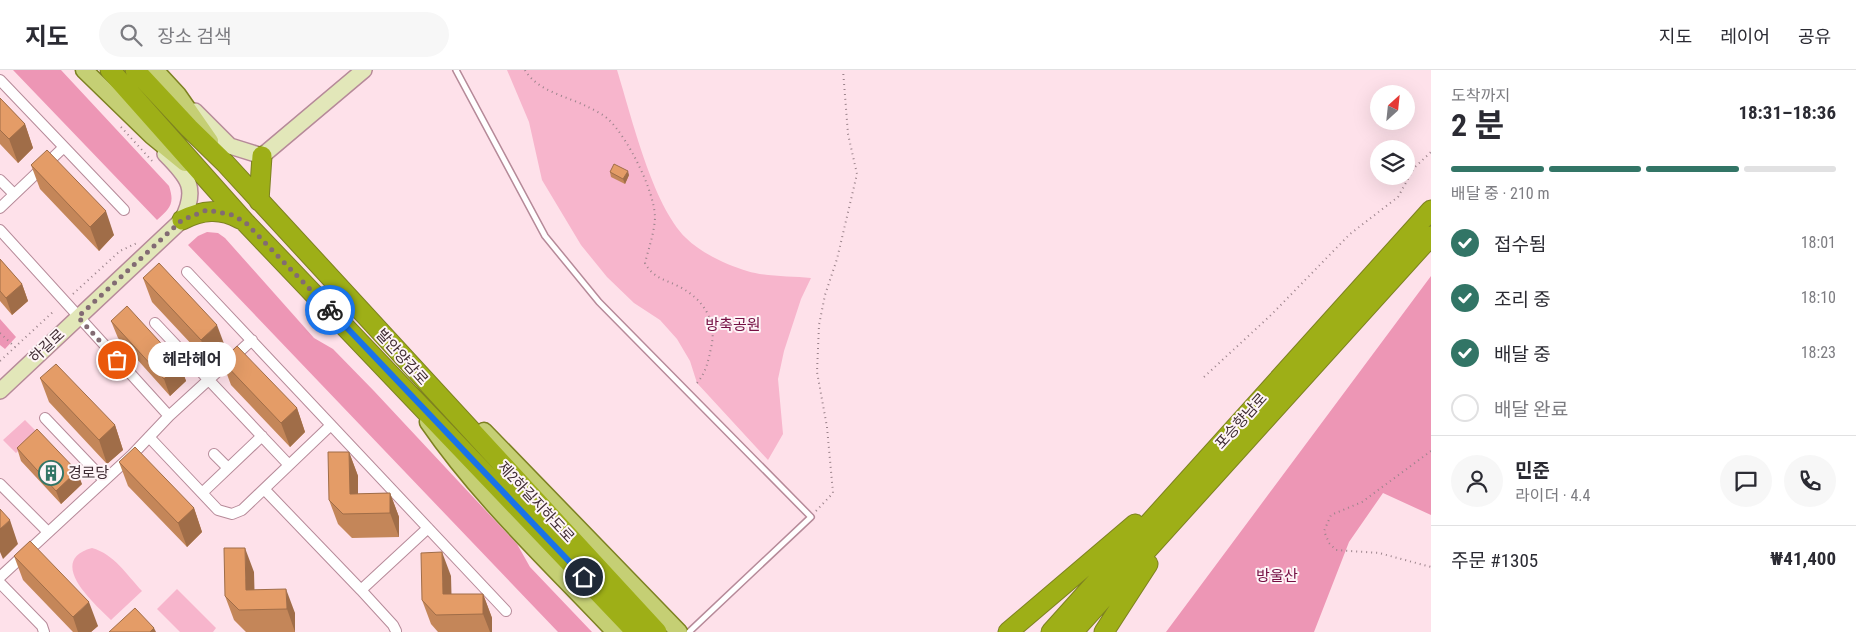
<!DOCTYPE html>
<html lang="ko">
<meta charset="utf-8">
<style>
body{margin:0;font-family:"Roboto Condensed","Noto Sans KR",sans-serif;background:#f7f7f7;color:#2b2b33;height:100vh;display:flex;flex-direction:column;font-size:19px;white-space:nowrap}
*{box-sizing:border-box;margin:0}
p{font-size:16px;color:#7c7c81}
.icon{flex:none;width:28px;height:28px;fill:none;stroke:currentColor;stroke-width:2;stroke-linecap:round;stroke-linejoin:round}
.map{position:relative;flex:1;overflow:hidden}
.drawer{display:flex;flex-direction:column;background:#fff;width:425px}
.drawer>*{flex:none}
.needle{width:32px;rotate:27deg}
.tools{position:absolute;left:1370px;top:15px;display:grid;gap:10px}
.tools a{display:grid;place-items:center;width:45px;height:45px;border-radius:50%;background:#fff;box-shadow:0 5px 20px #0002;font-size:25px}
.pin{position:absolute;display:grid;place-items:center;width:42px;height:42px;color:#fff;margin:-21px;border:2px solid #fff;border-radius:50%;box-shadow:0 1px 5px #0007}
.courier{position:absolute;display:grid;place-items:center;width:50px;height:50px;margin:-25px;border:4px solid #1a73e8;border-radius:50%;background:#fff;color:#222;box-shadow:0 1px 6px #0007}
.bubble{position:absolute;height:35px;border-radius:18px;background:#fff;box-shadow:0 5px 20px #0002;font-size:16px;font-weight:700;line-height:35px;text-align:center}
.overview em{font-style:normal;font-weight:700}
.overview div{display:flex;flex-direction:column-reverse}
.overview{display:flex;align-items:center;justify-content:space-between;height:85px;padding:0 20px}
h1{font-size:32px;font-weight:700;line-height:38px}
.bar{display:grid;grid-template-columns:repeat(4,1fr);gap:8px 5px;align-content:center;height:60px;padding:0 20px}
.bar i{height:6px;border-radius:4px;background:#e1e1e2}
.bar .active{background:#327566}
.bar p{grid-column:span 4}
.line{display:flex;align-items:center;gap:12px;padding:0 20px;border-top:1px solid #e1e1e2}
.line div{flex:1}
.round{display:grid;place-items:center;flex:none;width:52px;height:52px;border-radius:26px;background:#f7f7f7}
ol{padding:0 20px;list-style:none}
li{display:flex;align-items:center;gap:15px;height:55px}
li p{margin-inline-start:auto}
li .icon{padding:5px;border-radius:50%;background:#327566;color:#fff;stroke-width:4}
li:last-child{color:#7c7c81}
li i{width:28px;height:28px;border:2px solid #e1e1e2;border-radius:50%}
header{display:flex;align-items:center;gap:30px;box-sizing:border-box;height:70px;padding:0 25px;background:#fff;border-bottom:1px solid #e1e1e2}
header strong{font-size:24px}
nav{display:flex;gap:28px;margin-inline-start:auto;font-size:18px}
.search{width:350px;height:45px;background:#f7f7f7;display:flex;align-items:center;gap:12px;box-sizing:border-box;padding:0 18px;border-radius:28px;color:#7c7c81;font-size:19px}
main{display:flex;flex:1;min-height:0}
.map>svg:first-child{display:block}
.green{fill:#f7b5cc}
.forest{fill:#ed96b5}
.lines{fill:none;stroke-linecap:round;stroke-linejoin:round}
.lane-casing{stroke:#b68a99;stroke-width:8}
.street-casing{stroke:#b68a99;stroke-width:12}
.secondary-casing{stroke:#b68a99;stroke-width:18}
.primary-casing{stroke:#7d8121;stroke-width:19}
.highway-casing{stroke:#7d8121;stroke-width:21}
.path{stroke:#9b838b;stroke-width:2;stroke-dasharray:1 4;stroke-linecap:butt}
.lane{stroke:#fff;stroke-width:5}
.street{stroke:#fff;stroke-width:10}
.secondary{stroke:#e2e7b9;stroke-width:15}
.primary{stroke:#c5cf74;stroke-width:16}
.highway{stroke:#9eaf17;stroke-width:19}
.wall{fill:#c48659}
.shaded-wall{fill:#a06d48}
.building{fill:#e49c67;stroke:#a06d48}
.done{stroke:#826b73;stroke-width:5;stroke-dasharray:0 9}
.route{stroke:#1a73e8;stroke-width:6}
.labels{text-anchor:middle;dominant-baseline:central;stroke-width:4;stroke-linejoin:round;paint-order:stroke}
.park-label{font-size:15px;fill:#750f43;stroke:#fef4f7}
.street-label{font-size:15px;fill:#3f2c33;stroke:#fef4f7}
.poi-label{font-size:15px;fill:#3f2c33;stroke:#fef4f7;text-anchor:start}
</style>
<header>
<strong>지도</strong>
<div class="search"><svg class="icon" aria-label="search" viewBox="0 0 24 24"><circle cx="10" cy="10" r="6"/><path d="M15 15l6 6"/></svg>장소 검색</div>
<nav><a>지도</a><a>레이어</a><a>공유</a></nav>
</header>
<main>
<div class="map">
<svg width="1431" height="562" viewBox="0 0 1431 562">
<rect width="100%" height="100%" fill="#fee1ea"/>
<path class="green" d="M 507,0 L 617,0 C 632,48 652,134 686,168 C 701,183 727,195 747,201 C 766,207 791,206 811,208 L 801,229 L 784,281 L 778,309 L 783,364 L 768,390 L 697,313 L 690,291 L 677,269 L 660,250 L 634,233 L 607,207 L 581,175 L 542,110 L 529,52 Z
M 25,350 L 38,363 L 16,383 L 3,370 Z
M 92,478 C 114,484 127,505 142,521 L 111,550 C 95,534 45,491 92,478 Z
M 177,519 L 216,558 L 213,562 L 180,562 L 157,539 Z"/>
<path class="forest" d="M 13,0 L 61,0 L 169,116 C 175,134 170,138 157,150 Z
M 207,162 L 218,163 L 225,168 L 314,268 L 333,279 L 374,321 L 517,474 L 530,497 L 592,562 L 558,562 L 188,175 L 198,166 Z
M 1431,206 L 1431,445 L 1383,423 L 1349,472 L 1314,562 L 1166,562 Z
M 0,249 L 16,267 L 5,279 L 0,275 Z"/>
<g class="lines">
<defs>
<path id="lane" d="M 456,0 L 545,166 L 599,232 L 811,447 L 689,562"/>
<path id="street" d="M 0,10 L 64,77 L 0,138
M 64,77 L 124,140
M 0,110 L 14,124
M 0,160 L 169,346 L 132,385 L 0,507
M 187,202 L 506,541
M 155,253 L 289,395
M 169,346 L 252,270
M 45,348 L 104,410
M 149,367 L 218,440 L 232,444 L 242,440 L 331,355
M 214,384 L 228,398
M 0,414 L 48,462
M 264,419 L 361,520 L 428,458
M 202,423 L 262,366
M 0,513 L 42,556 L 44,562
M 361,520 L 393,555 L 396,561"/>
<path id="secondary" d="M 195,41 L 230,76 L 262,86 L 364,0
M 0,321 L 182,150 C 198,119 189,108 165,84"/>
<path id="primary" d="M 84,0 L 152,66 L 185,93
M 155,0 L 178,25 L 210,71
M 428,352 C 481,429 551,494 615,562
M 484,361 L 679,562"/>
<path id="highway" d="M 110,0 L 245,152 L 636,562
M 135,0 L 189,58 L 225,93 L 657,562
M 259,131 L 262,86
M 182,150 C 202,140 220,138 240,149
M 1008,562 L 1135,454
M 1051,562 L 1431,140
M 1073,562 L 1431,166
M 1104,562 L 1148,494"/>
</defs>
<use href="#lane" class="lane-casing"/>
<use href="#street" class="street-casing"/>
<use href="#secondary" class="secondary-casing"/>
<use href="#primary" class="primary-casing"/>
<use href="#highway" class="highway-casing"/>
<path class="path" d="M 525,0 C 537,21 566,26 586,36 C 594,40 603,44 609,50 C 628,68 655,122 655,148 C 654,164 649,177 645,193 C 653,208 664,209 678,216 C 702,228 718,250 711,278 C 708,292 706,302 697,313
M 121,57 L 153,92
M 73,224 L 120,181 L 137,173
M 0,263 L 15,277
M 0,291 L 55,240
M 1204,307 L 1271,245 L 1350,164 L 1398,127 L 1414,98 L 1431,82
M 1431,381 L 1362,432 L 1331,445 L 1324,461 L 1329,473 L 1336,480 L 1379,483 L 1431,497
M 816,441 L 833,423 L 827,357 L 817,302 L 819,255 L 825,225 L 837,189 L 857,104 L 848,64 L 843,0"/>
<use href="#lane" class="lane"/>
<use href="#street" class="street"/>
<use href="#secondary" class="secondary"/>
<use href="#primary" class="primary"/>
<use href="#highway" class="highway"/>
</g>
<path class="wall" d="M 0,28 L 25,54 L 33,78 L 18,93 L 0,74 Z
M 31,95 L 114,165 L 99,181 L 40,119 Z
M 610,102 L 629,105 L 625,114 L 611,107 Z
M 0,189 L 22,214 L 28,231 L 12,245 L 0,231 Z
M 143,208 L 226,279 L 210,294 L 152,232 Z
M 111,251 L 180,294 L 186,311 L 170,326 L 118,268 Z
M 222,291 L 297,338 L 305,362 L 290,377 L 231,315 Z
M 40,308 L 115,355 L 123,380 L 107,394 L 49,332 Z
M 17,378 L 82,414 L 61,434 L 21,391 Z
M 349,382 L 358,406 L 358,424 L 390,423 L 399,447 L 399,467 L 352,468 L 338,454 L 329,430 Z
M 119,392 L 194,438 L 202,462 L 187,477 L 128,416 Z
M 14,486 L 98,556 L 91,562 L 73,562 L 23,510 Z
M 254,502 L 254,520 L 295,543 L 295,562 L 246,562 L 234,550 L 225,526 Z
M 451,506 L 451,524 L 483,524 L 492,548 L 492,562 L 438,562 L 431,554 L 422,530 Z"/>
<path class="shaded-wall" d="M 25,54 L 33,78 L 18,93 L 9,69 Z
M 628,101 L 629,105 L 625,114 L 623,109 Z
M 106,141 L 114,165 L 99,181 L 90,157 Z
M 22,214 L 28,231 L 12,245 L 6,228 Z
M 217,255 L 226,279 L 210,294 L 201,270 Z
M 180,294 L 186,311 L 170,326 L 164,309 Z
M 297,338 L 305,362 L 290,377 L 281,353 Z
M 115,355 L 123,380 L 107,394 L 99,370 Z
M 349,382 L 358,406 L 358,444 L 350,424 Z
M 77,401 L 82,414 L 61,434 L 56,421 Z
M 390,423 L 399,447 L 399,467 L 390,443 Z
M 194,438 L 202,462 L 187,477 L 178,453 Z
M 10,450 L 18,474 L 3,489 L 0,482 L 0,459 Z
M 245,478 L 254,502 L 255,540 L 246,520 Z
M 442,482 L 451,506 L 452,544 L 443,524 Z
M 286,519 L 295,543 L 295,562 L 287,539 Z
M 483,524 L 492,548 L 492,562 L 490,562 L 483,544 Z
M 89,532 L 98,556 L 91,562 L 78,562 L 73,547 Z
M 154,558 L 156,562 L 150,562 Z"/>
<path class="building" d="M 0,28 L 25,54 L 9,69 L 0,60 Z
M 47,80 L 106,141 L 90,157 L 31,95 Z
M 614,94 L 628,101 L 623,109 L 610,102 Z
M 0,189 L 22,214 L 6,228 L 0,221 Z
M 159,193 L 217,255 L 201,270 L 143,208 Z
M 127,236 L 180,294 L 164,309 L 111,251 Z
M 237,276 L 297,338 L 281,353 L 222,291 Z
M 56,294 L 115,355 L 99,370 L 40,308 Z
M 37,359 L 77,401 L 56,421 L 17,378 Z
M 135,377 L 194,438 L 178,453 L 119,392 Z
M 328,382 L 349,382 L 350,424 L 390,423 L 390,443 L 343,444 L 329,430 Z
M 0,439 L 10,450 L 0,459 Z
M 30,471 L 89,532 L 73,547 L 14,486 Z
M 224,478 L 245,478 L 246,520 L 286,519 L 287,539 L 239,540 L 225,526 Z
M 442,482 L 443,524 L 483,524 L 483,544 L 436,545 L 422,530 L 421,483 Z
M 135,538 L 154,558 L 150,562 L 109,562 Z"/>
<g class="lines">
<path class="done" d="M 117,290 L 78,247 L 182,150 L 207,140 L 232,145 L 245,152 L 330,240"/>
<path class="route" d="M 330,240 L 584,507"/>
</g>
<defs>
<symbol id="building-ring" viewBox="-11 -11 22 22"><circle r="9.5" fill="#fef4f7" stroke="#327566" stroke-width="1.5"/><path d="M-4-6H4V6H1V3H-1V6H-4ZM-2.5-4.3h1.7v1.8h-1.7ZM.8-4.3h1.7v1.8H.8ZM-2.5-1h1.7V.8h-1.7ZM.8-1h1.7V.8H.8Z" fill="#327566"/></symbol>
</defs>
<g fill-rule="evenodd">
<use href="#building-ring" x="37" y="389" width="28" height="28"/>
</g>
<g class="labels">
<g class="park-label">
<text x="733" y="255">방축공원</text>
<text x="1277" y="506">방울산</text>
</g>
<g class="street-label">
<text transform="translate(47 276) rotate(-43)">하길로</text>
<text transform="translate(402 287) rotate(48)">발안양감로</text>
<text transform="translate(1241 351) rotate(-48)">포승향남로</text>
<text transform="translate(536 432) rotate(47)">제2하길지하도로</text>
</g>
<g class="poi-label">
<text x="68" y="403">경로당</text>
</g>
</g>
</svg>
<div class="tools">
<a><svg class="needle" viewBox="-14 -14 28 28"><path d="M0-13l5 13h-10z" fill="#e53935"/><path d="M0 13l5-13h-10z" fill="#7c7c81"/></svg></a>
<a><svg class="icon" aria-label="layers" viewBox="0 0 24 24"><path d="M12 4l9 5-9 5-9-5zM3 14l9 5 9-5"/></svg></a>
</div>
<div class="pin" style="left:117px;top:290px;background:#ea580c"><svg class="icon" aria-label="bag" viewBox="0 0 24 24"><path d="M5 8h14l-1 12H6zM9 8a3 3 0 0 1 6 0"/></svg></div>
<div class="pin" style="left:584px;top:507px;background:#1f2937"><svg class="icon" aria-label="home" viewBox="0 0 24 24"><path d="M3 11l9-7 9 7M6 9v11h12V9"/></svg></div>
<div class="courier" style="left:330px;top:240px"><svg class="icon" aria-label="bike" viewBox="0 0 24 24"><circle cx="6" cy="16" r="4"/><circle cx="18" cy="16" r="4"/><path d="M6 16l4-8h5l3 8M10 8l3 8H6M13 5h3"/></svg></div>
<div class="bubble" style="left:148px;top:272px;width:88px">헤라헤어</div>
</div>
<section class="drawer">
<div class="overview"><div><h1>2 분</h1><p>도착까지</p></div><em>18:31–18:36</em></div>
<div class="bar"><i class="active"></i><i class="active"></i><i class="active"></i><i></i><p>배달 중 · 210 m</p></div>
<ol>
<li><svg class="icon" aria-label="check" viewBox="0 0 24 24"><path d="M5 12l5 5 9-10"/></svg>접수됨<p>18:01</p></li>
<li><svg class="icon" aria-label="check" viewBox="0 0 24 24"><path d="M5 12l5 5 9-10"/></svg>조리 중<p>18:10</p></li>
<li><svg class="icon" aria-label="check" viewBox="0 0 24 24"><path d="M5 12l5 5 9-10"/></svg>배달 중<p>18:23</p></li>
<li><i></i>배달 완료</li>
</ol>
<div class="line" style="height:90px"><a class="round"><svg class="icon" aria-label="person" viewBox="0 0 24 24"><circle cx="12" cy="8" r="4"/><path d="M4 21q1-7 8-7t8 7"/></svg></a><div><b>민준</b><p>라이더 · 4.4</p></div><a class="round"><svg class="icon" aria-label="chat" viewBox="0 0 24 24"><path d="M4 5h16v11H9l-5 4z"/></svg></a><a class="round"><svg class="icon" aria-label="phone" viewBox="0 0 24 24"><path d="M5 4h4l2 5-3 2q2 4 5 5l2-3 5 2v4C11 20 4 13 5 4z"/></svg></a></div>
<div class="line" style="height:65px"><div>주문 #1305</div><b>₩41,400</b></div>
</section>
</main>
